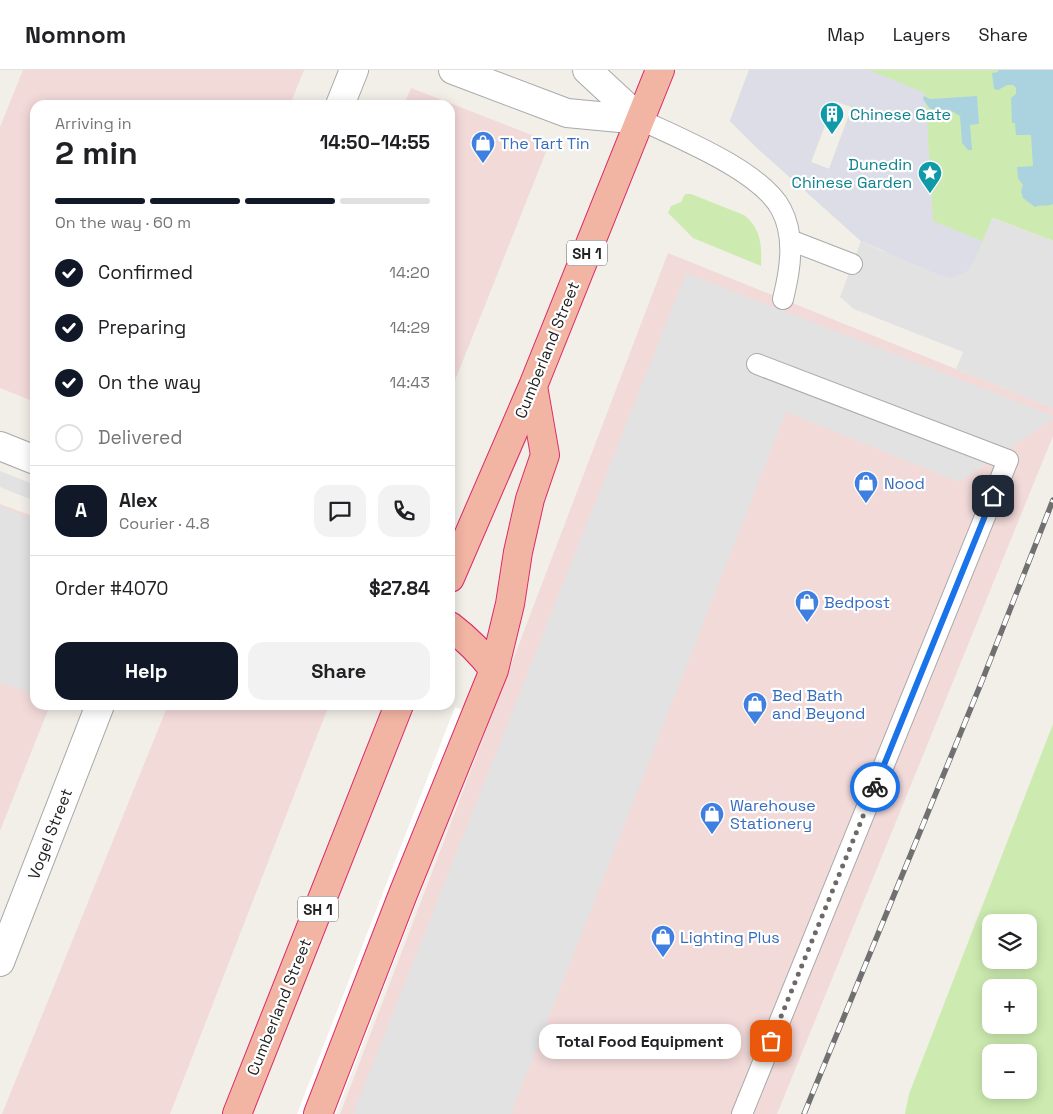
<!DOCTYPE html>
<meta charset="utf-8">
<style>
body{margin:0;font-family:"Space Grotesk",sans-serif;background:#f2f2f2;color:#202124;height:100vh;display:flex;flex-direction:column;font-size:19px;white-space:nowrap}
*{box-sizing:border-box;margin:0}
p{font-size:16px;color:#757577}
.icon{flex:none;width:28px;height:28px;fill:none;stroke:currentColor;stroke-width:2;stroke-linecap:round;stroke-linejoin:round}
.map{position:relative;flex:1;overflow:hidden}
.sheet{position:absolute;left:30px;top:30px;width:425px;height:610px;display:flex;flex-direction:column;background:#fff;border-radius:15px;box-shadow:0 2px 12px #0003}
.sheet>*{flex:none}
.controls{position:absolute;left:982px;top:844px;display:grid;gap:10px}
.controls a{display:grid;place-items:center;width:55px;height:55px;border-radius:10px;background:#fff;box-shadow:0 2px 12px #0003;font-size:25px}
.pin{position:absolute;display:grid;place-items:center;width:42px;height:42px;color:#fff;margin:-21px;border-radius:10px;box-shadow:0 2px 8px #0006}
.courier{position:absolute;display:grid;place-items:center;width:50px;height:50px;margin:-25px;border:4px solid #1a73e8;border-radius:50%;background:#fff;color:#222;box-shadow:0 1px 6px #0007}
.bubble{position:absolute;height:35px;border-radius:15px;background:#fff;box-shadow:0 2px 12px #0003;font-size:16px;font-weight:700;line-height:35px;text-align:center}
.headline em{font-style:normal;font-weight:700}
.headline div{display:flex;flex-direction:column-reverse}
.headline{display:flex;align-items:center;justify-content:space-between;height:85px;padding:0 25px}
h1{font-size:32px;font-weight:700;line-height:38px}
.bar{display:grid;grid-template-columns:repeat(4,1fr);gap:8px 5px;align-content:center;height:60px;padding:0 25px}
.bar i{height:6px;border-radius:4px;background:#e0e0e0}
.bar .selected{background:#111827}
.bar p{grid-column:span 4}
.line{display:flex;align-items:center;gap:12px;padding:0 25px;border-top:1px solid #e0e0e0}
.line div{flex:1}
.round{display:grid;place-items:center;flex:none;width:52px;height:52px;border-radius:15px;background:#f2f2f2}
ol{padding:0 25px;list-style:none}
li{display:flex;align-items:center;gap:15px;height:55px}
li p{margin-inline-start:auto}
li .icon{padding:5px;border-radius:50%;background:#111827;color:#fff;stroke-width:4}
li:last-child{color:#757577}
li i{width:28px;height:28px;border:2px solid #e0e0e0;border-radius:50%}
.action{display:flex;gap:10px;margin-top:auto;padding:10px 25px}
.action a{flex:1;height:58px;border-radius:15px;background:#111827;color:#fff;font-size:20px;font-weight:700;line-height:58px;text-align:center}
.action a+a{background:#f2f2f2;color:#202124}
header{display:flex;align-items:center;gap:30px;box-sizing:border-box;height:70px;padding:0 25px;background:#fff;border-bottom:1px solid #e0e0e0}
header strong{font-size:24px}
nav{display:flex;gap:28px;margin-inline-start:auto;font-size:18px}
.map>svg:first-child{display:block}
.commercial{fill:#f2dad9}
.grass{fill:#cdebb0;fill-rule:evenodd}
.parking{fill:#e2e2e2}
.plaza{fill:#dddde8;fill-rule:evenodd}
.water{fill:#aad3df}
.pier{fill:#fff}
.lines{fill:none;stroke-linecap:round;stroke-linejoin:round}
.service-casing{stroke:#a9a9a9;stroke-width:22}
.minor-casing{stroke:#a9a9a9;stroke-width:30}
.tertiary-casing{stroke:#a9a9a9;stroke-width:30}
.trunk-casing{stroke:#dc2a67;stroke-width:30}
.service{stroke:#fff;stroke-width:20}
.minor{stroke:#fff;stroke-width:28}
.tertiary{stroke:#fff;stroke-width:28}
.trunk{stroke:#f2b4a3;stroke-width:28}
.rail-casing{stroke:#707070;stroke-width:5.5}
.rail{stroke:#fff;stroke-width:4;stroke-dasharray:11;stroke-linecap:butt}
.done{stroke:#6b6a68;stroke-width:5;stroke-dasharray:0 9}
.route{stroke:#1a73e8;stroke-width:6}
.labels{text-anchor:middle;dominant-baseline:central;stroke-width:4.5;stroke-linejoin:round;paint-order:stroke}
.shield{fill:#fff;stroke:#646464;stroke-width:1}
.shield-label{font-size:15px;font-weight:bold;fill:#222}
.culture-label{font-size:16px;fill:#0d838f;stroke:#fff;text-anchor:start}
.shop-label{font-size:16px;fill:#366cbe;stroke:#fff;text-anchor:start}
.street-label{font-size:16px;fill:#222;stroke:#fff}
</style>
<header>
<strong>Nomnom</strong>
<nav><a>Map</a><a>Layers</a><a>Share</a></nav>
</header>
<div class="map">
<svg width="1053" height="1044" viewBox="0 0 1053 1044">
<rect width="100%" height="100%" fill="#f2efe9"/>
<path class="commercial" d="M 23,0 L 304,0 L 290,35 L 35,35 L 35,332 L 0,318 L 0,57 Z
M 411,18 L 550,72 L 450,323 L 450,35 L 404,35 Z
M 668,183 L 1053,338 L 1053,366 L 777,1044 L 340,1044 Z
M 0,434 L 35,447 L 35,635 L 50,635 L 0,761 Z
M 168,635 L 329,635 L 170,1044 L 2,1044 Z"/>
<path class="grass" d="M 749,0 L 1053,0 L 1053,171 L 993,148 L 973,194 L 861,171 L 756,77 L 730,51 ZM 834,31 L 852,37 L 829,99 L 811,92 Z
M 685,124 L 691,124 L 744,145 C 761,158 762,176 761,196 L 693,168 L 668,143 L 671,136 L 681,132 Z
M 1053,654 L 1053,1044 L 905,1044 L 909,1024 ZM 1029,852 L 1029,890 L 991,890 L 991,852 ZM 991,918 L 1029,918 L 1029,955 L 991,955 ZM 991,982 L 1029,982 L 1029,1020 L 991,1020 Z"/>
<path class="parking" d="M 992,148 L 1053,171 L 1053,338 L 956,299 L 963,282 L 854,239 L 840,227 L 861,171 L 882,181 L 973,194 Z
M 686,203 L 1053,346 L 1053,349 L 959,412 L 786,342 L 511,1044 L 353,1044 Z
M 0,401 L 35,415 L 35,431 L 0,417 Z
M 0,436 L 35,450 L 35,625 L 0,612 Z"/>
<path class="plaza" d="M 749,0 L 869,0 L 925,23 L 923,29 L 926,34 L 933,151 L 982,171 L 973,194 L 965,203 L 952,208 L 939,205 L 861,171 L 756,77 L 730,51 ZM 834,31 L 852,37 L 829,99 L 811,92 Z"/>
<path class="water" d="M 998,0 L 1053,0 L 1053,134 C 1047,137 1041,134 1035,137 L 1023,128 L 1021,121 L 1023,115 L 1018,108 L 1017,97 L 1033,96 L 1031,65 L 1016,65 L 1015,53 L 1012,53 L 1011,28 L 1016,24 L 1016,18 L 1013,15 L 1007,15 L 998,20 L 994,19 L 992,3 L 998,2 Z
M 924,26 L 930,29 L 977,26 L 979,54 L 970,55 L 972,80 L 968,80 L 962,73 L 960,46 L 950,40 L 930,39 L 923,29 Z"/>
<path class="pier" d="M 455,637 L 487,649 L 336,1044 L 297,1044 Z"/>
<g class="lines">
<defs>
<path id="service" d="M 641,50 C 679,68 761,101 781,139 C 796,167 790,201 783,229
M 790,170 L 852,194
M 742,1044 L 1008,390 L 757,294"/>
<path id="minor" d="M 340,35 L 354,0
M 0,376 L 35,390
M 0,892 L 100,635"/>
<path id="tertiary" d="M 453,0 L 567,43 L 641,50
M 587,0 L 641,50"/>
<path id="trunk" d="M 450,508 L 533,316 L 660,0
M 450,556 C 467,569 481,583 494,600
M 237,1044 L 399,635
M 318,1044 L 403,824 L 494,600 L 510,534 L 518,482 L 530,429 L 545,385 L 533,316"/>
</defs>
<use href="#service" class="service-casing"/>
<use href="#minor" class="minor-casing"/>
<use href="#tertiary" class="tertiary-casing"/>
<use href="#trunk" class="trunk-casing"/>
<use href="#service" class="service"/>
<use href="#minor" class="minor"/>
<use href="#tertiary" class="tertiary"/>
<use href="#trunk" class="trunk"/>
<defs>
<path id="rail" d="M 804,1044 L 982,611 L 1053,430"/>
</defs>
<use href="#rail" class="rail-casing"/>
<use href="#rail" class="rail"/>
</g>
<g class="lines">
<path class="done" d="M 771,971 L 875,717"/>
<path class="route" d="M 875,717 L 993,426"/>
</g>
<defs>
<symbol id="building-pin" viewBox="-11 -11 22 30"><path d="M0 17L-7.5 6A9.5 9.5 0 1 1 7.5 6Z" fill="#0f9aa8" stroke="#fff"/><path d="M-4-6H4V6H1V3H-1V6H-4ZM-2.5-4.3h1.7v1.8h-1.7ZM.8-4.3h1.7v1.8H.8ZM-2.5-1h1.7V.8h-1.7ZM.8-1h1.7V.8H.8Z" fill="#fff"/></symbol>
<symbol id="shop-pin" viewBox="-11 -11 22 30"><path d="M0 17L-7.5 6A9.5 9.5 0 1 1 7.5 6Z" fill="#3f7fe0" stroke="#fff"/><path d="M-5-2.5h2.3a2.7 3.5 0 0 1 5.4 0H5L5.5 6h-11ZM-1.5-2.5h3a1.5 2.3 0 0 0-3 0Z" fill="#fff"/></symbol>
<symbol id="sight-pin" viewBox="-11 -11 22 30"><path d="M0 17L-7.5 6A9.5 9.5 0 1 1 7.5 6Z" fill="#0f9aa8" stroke="#fff"/><path d="M0-6L1.8-2.2L6-1.7L2.9 1.2L3.7 5.4L0 3.3L-3.7 5.4L-2.9 1.2L-6-1.7L-1.8-2.2Z" fill="#fff"/></symbol>
</defs>
<g fill-rule="evenodd">
<use href="#building-pin" x="818" y="30" width="28" height="38"/>
<use href="#shop-pin" x="469" y="59" width="28" height="38"/>
<use href="#sight-pin" x="916" y="89" width="28" height="38"/>
<use href="#shop-pin" x="852" y="399" width="28" height="38"/>
<use href="#shop-pin" x="793" y="518" width="28" height="38"/>
<use href="#shop-pin" x="741" y="620" width="28" height="38"/>
<use href="#shop-pin" x="698" y="730" width="28" height="38"/>
<use href="#shop-pin" x="649" y="853" width="28" height="38"/>
</g>
<g class="labels">
<g class="shield">
<rect x="567" y="170.5" width="40" height="25" rx="4"/>
<rect x="298" y="826.5" width="40" height="25" rx="4"/>
</g>
<g class="shield-label">
<text x="587" y="183">SH 1</text>
<text x="318" y="839">SH 1</text>
</g>
<g class="culture-label">
<text x="850" y="44">Chinese Gate</text>
<text x="912" y="94" text-anchor="end">Dunedin<tspan x="912" dy="18">Chinese Garden</tspan></text>
</g>
<g class="shop-label">
<text x="500" y="73">The Tart Tin</text>
<text x="884" y="413">Nood</text>
<text x="824" y="532">Bedpost</text>
<text x="772" y="625">Bed Bath<tspan x="772" dy="18">and Beyond</tspan></text>
<text x="730" y="735">Warehouse<tspan x="730" dy="18">Stationery</tspan></text>
<text x="680" y="867">Lighting Plus</text>
</g>
<g class="street-label">
<text transform="translate(547 280) rotate(-68)">Cumberland Street</text>
<text transform="translate(50 764) rotate(-69)">Vogel Street</text>
<text transform="translate(279 937) rotate(-68)">Cumberland Street</text>
</g>
</g>
</svg>
<div class="controls">
<a><svg class="icon" aria-label="layers" viewBox="0 0 24 24"><path d="M12 4l9 5-9 5-9-5zM3 14l9 5 9-5"/></svg></a>
<a>+</a>
<a>−</a>
</div>
<div class="pin" style="left:771px;top:971px;background:#ea580c"><svg class="icon" aria-label="bag" viewBox="0 0 24 24"><path d="M5 8h14l-1 12H6zM9 8a3 3 0 0 1 6 0"/></svg></div>
<div class="pin" style="left:993px;top:426px;background:#1f2937"><svg class="icon" aria-label="home" viewBox="0 0 24 24"><path d="M3 11l9-7 9 7M6 9v11h12V9"/></svg></div>
<div class="courier" style="left:875px;top:717px"><svg class="icon" aria-label="bike" viewBox="0 0 24 24"><circle cx="6" cy="16" r="4"/><circle cx="18" cy="16" r="4"/><path d="M6 16l4-8h5l3 8M10 8l3 8H6M13 5h3"/></svg></div>
<div class="bubble" style="left:539px;top:954px;width:202px">Total Food Equipment</div>
<section class="sheet">
<div class="headline"><div><h1>2 min</h1><p>Arriving in</p></div><em>14:50–14:55</em></div>
<div class="bar"><i class="selected"></i><i class="selected"></i><i class="selected"></i><i></i><p>On the way · 60 m</p></div>
<ol>
<li><svg class="icon" aria-label="check" viewBox="0 0 24 24"><path d="M5 12l5 5 9-10"/></svg>Confirmed<p>14:20</p></li>
<li><svg class="icon" aria-label="check" viewBox="0 0 24 24"><path d="M5 12l5 5 9-10"/></svg>Preparing<p>14:29</p></li>
<li><svg class="icon" aria-label="check" viewBox="0 0 24 24"><path d="M5 12l5 5 9-10"/></svg>On the way<p>14:43</p></li>
<li><i></i>Delivered</li>
</ol>
<div class="line" style="height:90px"><b class="round" style="background:#111827;color:#fff">A</b><div><b>Alex</b><p>Courier · 4.8</p></div><a class="round"><svg class="icon" aria-label="chat" viewBox="0 0 24 24"><path d="M4 5h16v11H9l-5 4z"/></svg></a><a class="round"><svg class="icon" aria-label="phone" viewBox="0 0 24 24"><path d="M5 4h4l2 5-3 2q2 4 5 5l2-3 5 2v4C11 20 4 13 5 4z"/></svg></a></div>
<div class="line" style="height:65px"><div>Order #4070</div><b>$27.84</b></div>
<div class="action"><a>Help</a><a>Share</a></div>
</section>
</div>
